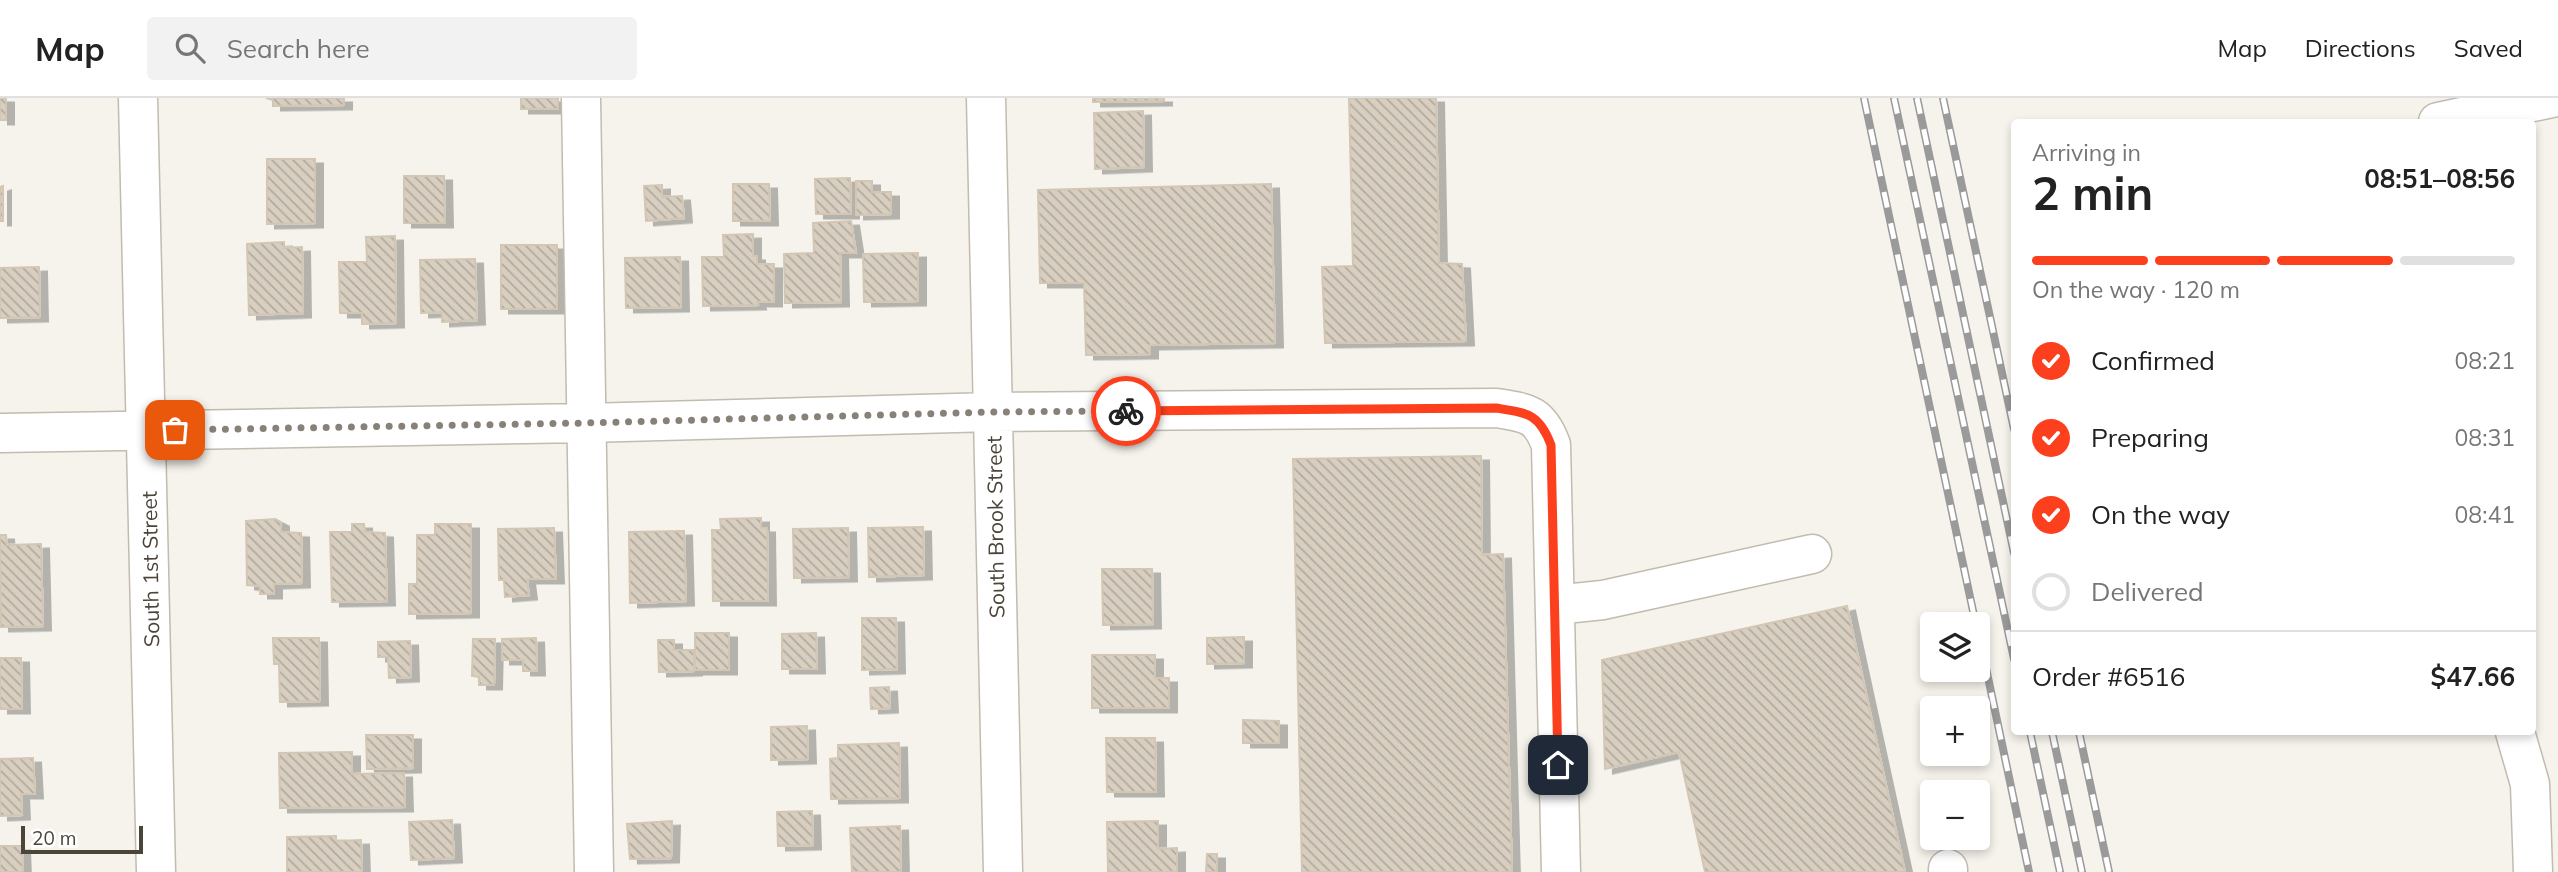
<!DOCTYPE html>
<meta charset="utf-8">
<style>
body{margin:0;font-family:Mulish,sans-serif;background:#f2f2f2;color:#222;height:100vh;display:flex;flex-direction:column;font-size:26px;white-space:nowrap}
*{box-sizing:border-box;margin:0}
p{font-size:23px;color:#767676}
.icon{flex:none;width:38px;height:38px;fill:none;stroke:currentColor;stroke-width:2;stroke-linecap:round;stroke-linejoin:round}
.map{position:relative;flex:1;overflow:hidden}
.details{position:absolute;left:2011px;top:21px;width:525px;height:616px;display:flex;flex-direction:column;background:#fff;border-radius:7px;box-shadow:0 4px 10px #0003}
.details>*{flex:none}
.tools{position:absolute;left:1920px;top:514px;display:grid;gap:14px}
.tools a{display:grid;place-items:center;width:70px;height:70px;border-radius:7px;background:#fff;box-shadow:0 4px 10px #0003;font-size:35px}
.scale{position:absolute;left:21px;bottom:18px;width:122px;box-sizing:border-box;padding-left:7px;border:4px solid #4b4439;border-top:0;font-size:19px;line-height:24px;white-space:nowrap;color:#4b4439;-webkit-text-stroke:5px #fff;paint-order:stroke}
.pin{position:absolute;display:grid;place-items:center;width:60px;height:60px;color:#fff;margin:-30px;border-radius:14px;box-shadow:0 4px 10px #0006}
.courier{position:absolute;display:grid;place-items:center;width:70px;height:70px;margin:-35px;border:5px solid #fc3f1d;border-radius:50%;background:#fff;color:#222;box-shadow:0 2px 9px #0007}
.summary em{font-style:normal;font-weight:700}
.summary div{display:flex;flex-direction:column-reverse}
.summary{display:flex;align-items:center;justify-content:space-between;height:119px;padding:0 21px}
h1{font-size:46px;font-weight:700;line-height:52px}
.bar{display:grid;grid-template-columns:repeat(4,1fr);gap:10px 7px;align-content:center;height:84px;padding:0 21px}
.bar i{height:9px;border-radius:5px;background:#e0e0e0}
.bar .selected{background:#fc3f1d}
.bar p{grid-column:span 4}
.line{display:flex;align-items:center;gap:18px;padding:0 21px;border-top:2px solid #e0e0e0}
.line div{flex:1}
ol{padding:0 21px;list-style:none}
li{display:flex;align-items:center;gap:21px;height:77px}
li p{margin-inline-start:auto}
li .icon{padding:7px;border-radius:50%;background:#fc3f1d;color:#fff;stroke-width:4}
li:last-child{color:#767676}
li i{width:38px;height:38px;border:4px solid #e0e0e0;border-radius:50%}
header{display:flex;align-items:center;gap:42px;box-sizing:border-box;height:98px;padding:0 35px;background:#fff;border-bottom:2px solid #e0e0e0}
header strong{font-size:33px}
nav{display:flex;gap:38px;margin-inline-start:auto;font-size:24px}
.search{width:490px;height:63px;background:#f2f2f2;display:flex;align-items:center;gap:18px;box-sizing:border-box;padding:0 24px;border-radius:7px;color:#767676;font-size:26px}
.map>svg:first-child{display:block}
.building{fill:url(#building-back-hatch);stroke:#d3c7b4;stroke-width:2;filter:url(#shadow)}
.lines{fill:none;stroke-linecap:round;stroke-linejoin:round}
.minor-casing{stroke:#c2bbae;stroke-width:41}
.minor{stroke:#fff;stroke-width:38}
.rail-casing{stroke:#9a9a9a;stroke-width:8}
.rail{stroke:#fff;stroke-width:5;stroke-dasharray:16;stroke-linecap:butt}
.done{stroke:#878178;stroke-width:7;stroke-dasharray:0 12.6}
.route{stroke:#fc3f1d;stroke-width:9}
.labels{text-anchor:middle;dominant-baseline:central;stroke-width:5;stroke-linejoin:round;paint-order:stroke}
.street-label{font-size:21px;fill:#4b4439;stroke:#fff}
</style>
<header>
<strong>Map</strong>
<div class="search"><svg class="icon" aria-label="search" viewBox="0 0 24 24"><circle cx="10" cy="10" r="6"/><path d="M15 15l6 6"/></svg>Search here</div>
<nav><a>Map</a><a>Directions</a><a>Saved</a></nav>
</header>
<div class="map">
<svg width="2558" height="774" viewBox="0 0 2558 774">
<defs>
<pattern id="building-back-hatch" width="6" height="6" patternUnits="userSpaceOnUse" patternTransform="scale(1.75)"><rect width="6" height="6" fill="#d8cfc1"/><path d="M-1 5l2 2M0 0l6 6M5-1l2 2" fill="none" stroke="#b1aa9e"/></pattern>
<filter id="shadow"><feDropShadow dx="8" dy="4.5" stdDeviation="0" flood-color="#0004"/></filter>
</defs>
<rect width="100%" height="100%" fill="#f6f3ec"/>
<path class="building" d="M 0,0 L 6,0 L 6,22 L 0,22 Z
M 266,0 L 344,0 L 344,7 L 273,8 L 273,2 Z
M 521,0 L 558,0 L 558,11 L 521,11 Z
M 1093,0 L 1164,0 L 1164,3 L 1093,4 Z
M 1349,0 L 1436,0 L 1439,165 L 1462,166 L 1466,243 L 1325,245 L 1322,169 L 1353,168 Z
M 1143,13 L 1144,69 L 1095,71 L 1094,15 Z
M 267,61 L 315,61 L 315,125 L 267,126 Z
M 404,78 L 444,78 L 445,125 L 404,125 Z
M 850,80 L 851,116 L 816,116 L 815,81 Z
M 856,83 L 872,83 L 872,94 L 891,94 L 891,116 L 856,117 Z
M 733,86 L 769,86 L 770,123 L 733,123 Z
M 1271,86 L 1275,245 L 1150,247 L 1150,256 L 1086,257 L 1084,185 L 1040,185 L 1038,92 Z
M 662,87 L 662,99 L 682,98 L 684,120 L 646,123 L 644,88 Z
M 3,88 L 3,123 L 0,123 L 0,89 Z
M 851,123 L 856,155 L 840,155 L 841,204 L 785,205 L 784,156 L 814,155 L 813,125 Z
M 753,136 L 753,158 L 757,158 L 757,166 L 774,166 L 774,204 L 757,204 L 758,207 L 703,208 L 702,159 L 724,159 L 723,137 Z
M 395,138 L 396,225 L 362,226 L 362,215 L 340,215 L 339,164 L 367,164 L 366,139 Z
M 284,144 L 284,150 L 302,149 L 303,215 L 249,217 L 247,146 Z
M 501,147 L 557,147 L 557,211 L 501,211 Z
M 918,155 L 918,203 L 864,204 L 863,156 Z
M 680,159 L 681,209 L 626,210 L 625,160 Z
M 475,161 L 477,222 L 442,224 L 442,214 L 421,215 L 420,162 Z
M 39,169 L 40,219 L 0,220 L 0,170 Z
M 1481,358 L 1482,457 L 1503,456 L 1512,774 L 1302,774 L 1293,361 Z
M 761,420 L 761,430 L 767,430 L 768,503 L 713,503 L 712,432 L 721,432 L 720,421 Z
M 275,421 L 281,424 L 281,434 L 301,435 L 302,485 L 274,486 L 274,496 L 260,496 L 260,488 L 247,487 L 246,423 Z
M 352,426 L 364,426 L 365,434 L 385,435 L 387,503 L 332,504 L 330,434 L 352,434 Z
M 435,426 L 471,426 L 471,515 L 409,516 L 409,486 L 417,486 L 417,437 L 435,437 Z
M 923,429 L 924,477 L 869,479 L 868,430 Z
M 554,430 L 556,481 L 527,481 L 529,497 L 505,499 L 504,482 L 499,482 L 498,431 Z
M 848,430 L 849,479 L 794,480 L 793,431 Z
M 684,433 L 686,503 L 630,505 L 629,434 Z
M 0,437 L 6,437 L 7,447 L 41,446 L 43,528 L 1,529 Z
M 1102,471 L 1152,471 L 1153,526 L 1103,527 Z
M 1847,508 L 1905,774 L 1705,774 L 1679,654 L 1605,671 L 1602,562 Z
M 862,520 L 896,520 L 897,571 L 862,572 Z
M 695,535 L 729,535 L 729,572 L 695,572 Z
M 816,535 L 817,571 L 782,571 L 782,536 Z
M 1244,539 L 1244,565 L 1207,566 L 1207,540 Z
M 273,540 L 319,540 L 320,603 L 280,604 L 279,566 L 274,566 Z
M 536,540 L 537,573 L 523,573 L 523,562 L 502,562 L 502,541 Z
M 473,541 L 495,541 L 494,587 L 479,587 L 479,579 L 472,578 Z
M 658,542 L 674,542 L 674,552 L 694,552 L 694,573 L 659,574 Z
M 410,543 L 411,579 L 389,580 L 388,559 L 378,559 L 378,544 Z
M 1092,557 L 1155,557 L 1155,580 L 1169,580 L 1169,610 L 1092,610 Z
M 0,560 L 21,560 L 22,611 L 0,611 Z
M 889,589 L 890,610 L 871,611 L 870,590 Z
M 1243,622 L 1279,623 L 1279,645 L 1243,645 Z
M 807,628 L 808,661 L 771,662 L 771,629 Z
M 366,637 L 413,637 L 413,670 L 367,671 Z
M 1106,640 L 1155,640 L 1156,694 L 1107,694 Z
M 899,645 L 900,700 L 831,701 L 830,661 L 838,660 L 838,647 Z
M 352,654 L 352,676 L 404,675 L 405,709 L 280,710 L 279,655 Z
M 33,660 L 35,696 L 21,696 L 22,717 L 0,718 L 0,661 Z
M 812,713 L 813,747 L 778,748 L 777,714 Z
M 452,722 L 454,760 L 411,762 L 409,724 Z
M 672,723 L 671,760 L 630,761 L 627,726 Z
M 1158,723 L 1158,751 L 1177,750 L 1177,774 L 1108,774 L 1107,724 Z
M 900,728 L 901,774 L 852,774 L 850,730 Z
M 336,738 L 336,743 L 361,742 L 362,774 L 287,774 L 287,739 Z
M 0,748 L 22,748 L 23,774 L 0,774 Z
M 1207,756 L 1217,756 L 1217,774 L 1206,774 Z"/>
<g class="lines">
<defs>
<path id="minor" d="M 138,0 L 156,774
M 581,0 L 594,774
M 986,0 L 1003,774
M 2438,24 L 2552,0
M 0,335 L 586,325 L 992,314 L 1496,310 C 1527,315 1539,315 1551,347 L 1561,774
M 1555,507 L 1603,502 L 1812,456
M 2515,634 L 2530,686 L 2533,774
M 1948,771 L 1948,774"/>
</defs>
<use href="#minor" class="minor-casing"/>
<use href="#minor" class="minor"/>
<defs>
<path id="rail" d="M 1864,0 L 1976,527
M 1894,0 L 2014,561
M 1917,0 L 2014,455
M 1943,0 L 2014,331
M 1978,532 L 2029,774
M 2030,634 L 2060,774
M 2052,634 L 2082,774
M 2079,634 L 2109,774"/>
</defs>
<use href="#rail" class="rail-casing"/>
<use href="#rail" class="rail"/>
</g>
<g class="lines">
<path class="done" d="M 175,332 L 586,325 L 992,314 L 1126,313"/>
<path class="route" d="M 1126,313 L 1496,310 C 1527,315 1539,315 1551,347 L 1558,667"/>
</g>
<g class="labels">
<g class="street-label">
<text transform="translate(995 429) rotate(-91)">South Brook Street</text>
<text transform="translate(150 471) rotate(-91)">South 1st Street</text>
</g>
</g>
</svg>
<div class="tools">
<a><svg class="icon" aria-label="layers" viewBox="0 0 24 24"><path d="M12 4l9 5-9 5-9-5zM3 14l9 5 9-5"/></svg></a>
<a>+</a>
<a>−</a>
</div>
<div class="scale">20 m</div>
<div class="pin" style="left:175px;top:332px;background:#ea580c"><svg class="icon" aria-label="bag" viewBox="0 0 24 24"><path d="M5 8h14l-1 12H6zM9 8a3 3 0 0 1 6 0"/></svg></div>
<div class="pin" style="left:1558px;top:667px;background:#1f2937"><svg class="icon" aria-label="home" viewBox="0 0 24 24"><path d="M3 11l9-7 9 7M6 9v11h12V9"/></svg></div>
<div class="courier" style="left:1126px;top:313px"><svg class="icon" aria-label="bike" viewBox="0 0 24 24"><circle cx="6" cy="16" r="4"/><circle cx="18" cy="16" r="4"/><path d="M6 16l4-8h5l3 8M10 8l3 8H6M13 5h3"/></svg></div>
<section class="details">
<div class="summary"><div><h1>2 min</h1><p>Arriving in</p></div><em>08:51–08:56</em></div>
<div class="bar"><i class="selected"></i><i class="selected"></i><i class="selected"></i><i></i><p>On the way · 120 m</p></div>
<ol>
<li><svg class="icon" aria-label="check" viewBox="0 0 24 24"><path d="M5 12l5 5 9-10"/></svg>Confirmed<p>08:21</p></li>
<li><svg class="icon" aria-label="check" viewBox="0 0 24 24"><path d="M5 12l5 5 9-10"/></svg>Preparing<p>08:31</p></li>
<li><svg class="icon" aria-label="check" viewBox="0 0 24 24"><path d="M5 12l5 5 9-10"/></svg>On the way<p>08:41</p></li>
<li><i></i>Delivered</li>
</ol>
<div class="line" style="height:91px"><div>Order #6516</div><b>$47.66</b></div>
</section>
</div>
